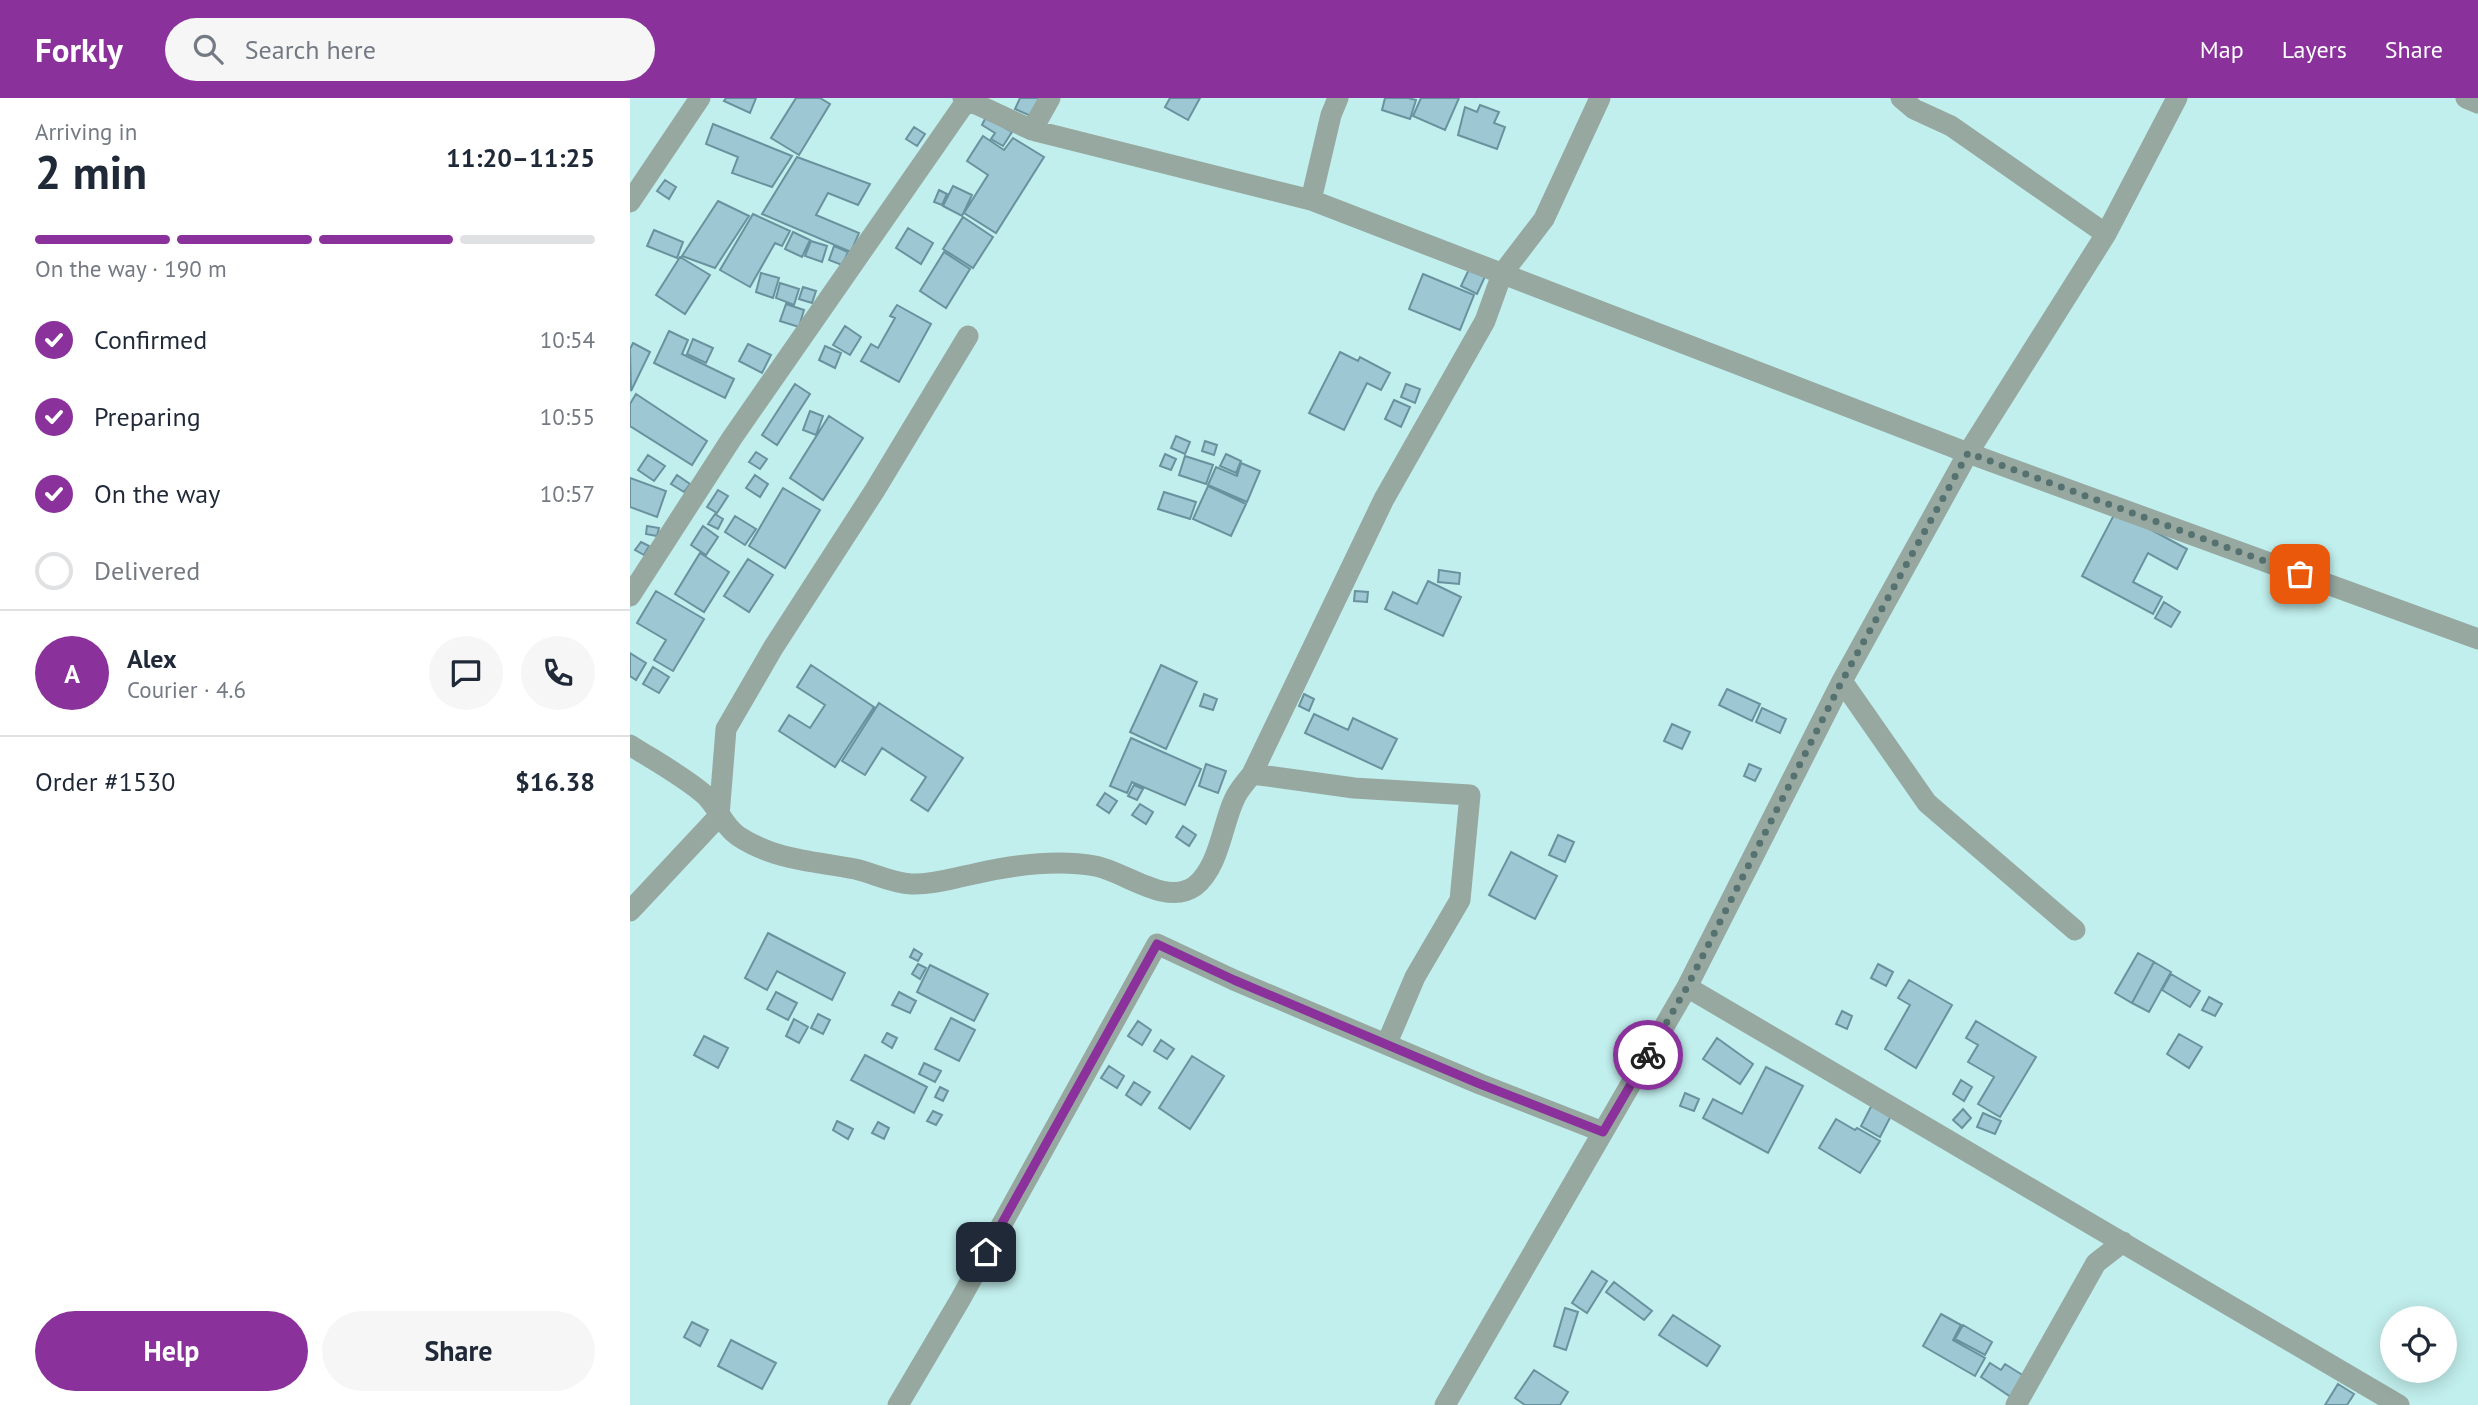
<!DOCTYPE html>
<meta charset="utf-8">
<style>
body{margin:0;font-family:"PT Sans",sans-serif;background:#f6f6f7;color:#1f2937;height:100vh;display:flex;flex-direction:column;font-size:26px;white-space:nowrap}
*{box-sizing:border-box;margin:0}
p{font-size:23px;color:#747a83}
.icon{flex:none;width:38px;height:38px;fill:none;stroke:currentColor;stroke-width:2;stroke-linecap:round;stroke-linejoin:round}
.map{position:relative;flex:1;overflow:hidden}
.sheet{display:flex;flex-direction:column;background:#fff;width:630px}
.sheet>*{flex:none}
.controls{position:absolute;left:1750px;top:1208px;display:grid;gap:14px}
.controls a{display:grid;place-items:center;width:77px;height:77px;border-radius:50%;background:#fff;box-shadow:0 4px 18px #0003;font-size:35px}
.pin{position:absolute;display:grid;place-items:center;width:60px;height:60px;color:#fff;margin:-30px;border-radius:14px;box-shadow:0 4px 10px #0006}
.courier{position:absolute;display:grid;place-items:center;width:70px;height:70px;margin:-35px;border:5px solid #8b319c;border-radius:50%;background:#fff;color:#222;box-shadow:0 2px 9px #0007}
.headline em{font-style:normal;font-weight:800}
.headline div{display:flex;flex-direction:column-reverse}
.headline{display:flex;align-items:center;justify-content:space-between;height:119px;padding:0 35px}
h1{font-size:46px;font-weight:800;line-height:52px}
.bar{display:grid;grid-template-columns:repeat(4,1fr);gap:10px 7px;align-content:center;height:84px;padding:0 35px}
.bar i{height:9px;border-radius:5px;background:#e0e1e3}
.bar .on{background:#8b319c}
.bar p{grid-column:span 4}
.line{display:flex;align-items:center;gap:18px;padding:0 35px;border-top:2px solid #e0e1e3}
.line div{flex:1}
.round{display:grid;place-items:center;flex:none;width:74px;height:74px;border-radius:37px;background:#f6f6f7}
ol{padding:0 35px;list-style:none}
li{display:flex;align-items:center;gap:21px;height:77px}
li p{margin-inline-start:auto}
li .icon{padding:7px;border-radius:50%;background:#8b319c;color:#fff;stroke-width:4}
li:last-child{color:#747a83}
li i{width:38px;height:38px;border:4px solid #e0e1e3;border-radius:50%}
.button{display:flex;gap:14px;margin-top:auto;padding:14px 35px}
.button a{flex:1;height:80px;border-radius:42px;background:#8b319c;color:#fff;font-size:28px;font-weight:800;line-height:80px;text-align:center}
.button a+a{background:#f6f6f7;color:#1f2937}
header{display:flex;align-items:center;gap:42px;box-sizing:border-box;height:98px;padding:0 35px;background:#8b319c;color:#fff}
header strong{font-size:33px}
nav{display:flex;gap:38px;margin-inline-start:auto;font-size:24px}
.search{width:490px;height:63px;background:#f6f6f7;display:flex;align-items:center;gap:18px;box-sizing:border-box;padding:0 24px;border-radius:38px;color:#747a83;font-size:26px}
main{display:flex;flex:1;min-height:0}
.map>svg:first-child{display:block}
.building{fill:#9dc7d3;stroke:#6a929e;stroke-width:2}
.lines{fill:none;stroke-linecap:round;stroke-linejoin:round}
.street{stroke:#97a8a0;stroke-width:21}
.done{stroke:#557270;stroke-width:7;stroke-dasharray:0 12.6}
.route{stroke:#8b319c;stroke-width:9}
</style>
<header>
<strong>Forkly</strong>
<div class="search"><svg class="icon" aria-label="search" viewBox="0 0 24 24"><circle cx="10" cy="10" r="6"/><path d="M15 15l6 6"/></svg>Search here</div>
<nav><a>Map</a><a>Layers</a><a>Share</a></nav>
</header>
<main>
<section class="sheet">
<div class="headline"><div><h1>2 min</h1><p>Arriving in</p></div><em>11:20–11:25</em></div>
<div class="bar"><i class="on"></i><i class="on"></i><i class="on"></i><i></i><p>On the way · 190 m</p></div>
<ol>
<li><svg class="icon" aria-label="check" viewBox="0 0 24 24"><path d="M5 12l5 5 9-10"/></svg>Confirmed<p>10:54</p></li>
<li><svg class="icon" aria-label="check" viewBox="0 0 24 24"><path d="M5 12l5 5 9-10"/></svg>Preparing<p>10:55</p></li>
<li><svg class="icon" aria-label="check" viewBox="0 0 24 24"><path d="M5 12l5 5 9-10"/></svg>On the way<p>10:57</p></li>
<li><i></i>Delivered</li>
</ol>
<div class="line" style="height:126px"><b class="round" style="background:#8b319c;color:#fff">A</b><div><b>Alex</b><p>Courier · 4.6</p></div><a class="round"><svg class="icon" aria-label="chat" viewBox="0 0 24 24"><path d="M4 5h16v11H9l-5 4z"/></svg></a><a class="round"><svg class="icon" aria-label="phone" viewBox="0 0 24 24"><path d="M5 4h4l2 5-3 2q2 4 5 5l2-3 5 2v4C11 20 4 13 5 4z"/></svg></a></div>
<div class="line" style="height:91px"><div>Order #1530</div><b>$16.38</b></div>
<div class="button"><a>Help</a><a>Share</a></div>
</section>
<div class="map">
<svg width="1848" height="1307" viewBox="0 0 1848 1307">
<rect width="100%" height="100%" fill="#c1efed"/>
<path class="building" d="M 96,0 L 126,0 L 120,15 L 94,3 Z
M 166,0 L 190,0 L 200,6 L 169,57 L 141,40 Z
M 390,0 L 411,0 L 403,19 L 385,11 Z
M 540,0 L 570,0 L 558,22 L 535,9 Z
M 755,0 L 778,0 L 786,2 L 780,21 L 752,12 Z
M 791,0 L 829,0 L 815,32 L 783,18 Z
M 850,7 L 869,14 L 864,25 L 875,29 L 867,51 L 828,37 L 835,9 L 847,14 Z
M 356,19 L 382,34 L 373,48 L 361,41 L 365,35 L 352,27 Z
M 83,26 L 162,58 L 142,89 L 102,75 L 108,59 L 76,46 Z
M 284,29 L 295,36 L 287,48 L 276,41 Z
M 353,38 L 374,52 L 383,40 L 414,59 L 366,135 L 334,115 L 358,77 L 337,63 Z
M 167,59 L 240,86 L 228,107 L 198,95 L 186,117 L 229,135 L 221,154 L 132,116 Z
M 35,82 L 46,89 L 39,101 L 27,93 Z
M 323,88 L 342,97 L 332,118 L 313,108 Z
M 309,92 L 317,96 L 312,107 L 304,104 Z
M 88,103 L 119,118 L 85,170 L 52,158 Z
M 123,116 L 160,133 L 152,148 L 145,145 L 120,189 L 90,172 Z
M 333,119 L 363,139 L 343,170 L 313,151 Z
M 278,130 L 303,145 L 291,166 L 266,150 Z
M 24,132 L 53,144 L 47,160 L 17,148 Z
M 163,134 L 180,142 L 172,159 L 155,151 Z
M 181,143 L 197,148 L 192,164 L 175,158 Z
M 204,148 L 218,154 L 212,167 L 199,162 Z
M 314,154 L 340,171 L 316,210 L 290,193 Z
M 50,159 L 80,177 L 55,216 L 26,197 Z
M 842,165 L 858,172 L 847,196 L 831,188 Z
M 131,175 L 149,180 L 143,200 L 126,194 Z
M 793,176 L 844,197 L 830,232 L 779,211 Z
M 150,185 L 169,191 L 164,207 L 146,200 Z
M 173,189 L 186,193 L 182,205 L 169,201 Z
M 156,206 L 174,212 L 169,229 L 150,223 Z
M 267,207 L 301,226 L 269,284 L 231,263 L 241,246 L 248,250 L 265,220 L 260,218 Z
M 215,228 L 231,239 L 220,257 L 203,247 Z
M 39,233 L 58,242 L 52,256 L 104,281 L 95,300 L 24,265 Z
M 63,241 L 83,250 L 76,265 L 57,256 Z
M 3,245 L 20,254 L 1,293 L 0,251 Z
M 118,246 L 141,257 L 132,275 L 109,263 Z
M 195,248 L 211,255 L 205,270 L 189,262 Z
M 710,254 L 728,263 L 730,259 L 760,275 L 751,292 L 737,285 L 714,332 L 679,315 Z
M 165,286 L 180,296 L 147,347 L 132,337 Z
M 776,286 L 790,291 L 785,305 L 771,299 Z
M 6,296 L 77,343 L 62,367 L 0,328 L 0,306 Z
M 764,302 L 780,309 L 771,329 L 755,321 Z
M 180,313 L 193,318 L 186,337 L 173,332 Z
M 199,318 L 233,340 L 193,402 L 160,380 Z
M 546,338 L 560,344 L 555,356 L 541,350 Z
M 575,343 L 587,347 L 584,357 L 572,353 Z
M 126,354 L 137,361 L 130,371 L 119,364 Z
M 535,356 L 546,361 L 541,372 L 530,368 Z
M 596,356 L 611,363 L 606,375 L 590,368 Z
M 18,357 L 35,368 L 24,383 L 8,372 Z
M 555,358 L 583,367 L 576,386 L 549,377 Z
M 611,365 L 630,373 L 617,404 L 578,387 L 586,369 L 607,378 Z
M 47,377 L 60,386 L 54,394 L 41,386 Z
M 125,377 L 138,386 L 130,399 L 116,390 Z
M 0,380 L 36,393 L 27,419 L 0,409 Z
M 578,388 L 616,406 L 601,438 L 563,421 Z
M 153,390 L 190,412 L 155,470 L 119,448 Z
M 88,392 L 98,398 L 87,415 L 77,409 Z
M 534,394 L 566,404 L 560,421 L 528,411 Z
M 1486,413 L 1557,451 L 1547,471 L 1518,455 L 1503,484 L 1532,499 L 1523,516 L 1452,478 Z
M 85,416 L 93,421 L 88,431 L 78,426 Z
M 105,418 L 126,431 L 115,447 L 95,434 Z
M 17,428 L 29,430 L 27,438 L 16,436 Z
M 73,428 L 88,439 L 76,457 L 61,447 Z
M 11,444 L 19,448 L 14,457 L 5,452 Z
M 70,455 L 99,474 L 74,514 L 45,496 Z
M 118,461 L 143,477 L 119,514 L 94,498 Z
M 809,472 L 830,475 L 829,486 L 808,484 Z
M 798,483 L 831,499 L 813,538 L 755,511 L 763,494 L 787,506 Z
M 26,493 L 74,521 L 43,573 L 24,562 L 36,542 L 7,525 Z
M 725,493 L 738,494 L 737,504 L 724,503 Z
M 1534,504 L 1550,514 L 1541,529 L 1525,520 Z
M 0,555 L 16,565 L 6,582 L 0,578 Z
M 181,567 L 244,609 L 205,669 L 149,633 L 159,617 L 180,630 L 195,607 L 167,589 Z
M 531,567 L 567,584 L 536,651 L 500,634 Z
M 23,569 L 39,579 L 29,595 L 13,586 Z
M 1097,591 L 1130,606 L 1122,623 L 1089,607 Z
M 574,596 L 587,601 L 583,612 L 570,608 Z
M 674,596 L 684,601 L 679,613 L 669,608 Z
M 249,605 L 333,660 L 298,713 L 281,702 L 296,679 L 252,650 L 235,677 L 212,663 Z
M 1132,610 L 1156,621 L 1150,635 L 1126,624 Z
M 684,616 L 718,632 L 723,620 L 767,641 L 752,671 L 675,635 Z
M 1042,626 L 1060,634 L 1052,651 L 1034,643 Z
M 501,640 L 571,671 L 555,707 L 502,684 L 497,695 L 480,688 Z
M 576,666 L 596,673 L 588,695 L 569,688 Z
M 1119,666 L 1131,671 L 1125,683 L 1114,678 Z
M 504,687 L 513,691 L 507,702 L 498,698 Z
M 475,695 L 487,703 L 479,715 L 467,707 Z
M 510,706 L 523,714 L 516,726 L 502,717 Z
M 553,728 L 566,737 L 559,748 L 546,739 Z
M 928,737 L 944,744 L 935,764 L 919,757 Z
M 881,754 L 927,778 L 905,821 L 859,797 Z
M 138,835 L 215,875 L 202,902 L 147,873 L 137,892 L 115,880 Z
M 284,851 L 292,856 L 288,863 L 280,859 Z
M 1508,855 L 1524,864 L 1502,905 L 1485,895 Z
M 1524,864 L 1541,874 L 1519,914 L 1502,905 Z
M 288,866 L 296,870 L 290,881 L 282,876 Z
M 1248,866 L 1263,874 L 1256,888 L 1241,880 Z
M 300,867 L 358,896 L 344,923 L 287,894 Z
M 1541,876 L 1570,893 L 1560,909 L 1532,892 Z
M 1279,882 L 1322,907 L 1286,970 L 1255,951 L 1280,907 L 1268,900 Z
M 146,894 L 167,905 L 158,922 L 137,911 Z
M 269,894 L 286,903 L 280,915 L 262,907 Z
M 1579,899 L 1592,906 L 1585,918 L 1572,912 Z
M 1212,913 L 1222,918 L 1217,931 L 1206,926 Z
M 188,916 L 200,922 L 193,936 L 181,930 Z
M 321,920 L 345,932 L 329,963 L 305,951 Z
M 164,921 L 178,929 L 169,945 L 156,938 Z
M 508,923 L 521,932 L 512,947 L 498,938 Z
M 1346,923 L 1406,959 L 1370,1019 L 1348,1006 L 1364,979 L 1338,964 L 1348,947 L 1336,940 Z
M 257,935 L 267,940 L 262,950 L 252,944 Z
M 1549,936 L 1572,949 L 1559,970 L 1537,956 Z
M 74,938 L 98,950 L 88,970 L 64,957 Z
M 1087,940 L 1123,966 L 1110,986 L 1073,961 Z
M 531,942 L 544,951 L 537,961 L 524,953 Z
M 235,957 L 297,989 L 284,1015 L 221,982 Z
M 562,958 L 594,978 L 560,1031 L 529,1010 Z
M 294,965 L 311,973 L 305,984 L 289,976 Z
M 479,968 L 494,978 L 487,990 L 471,980 Z
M 1136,969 L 1173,988 L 1138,1055 L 1073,1020 L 1083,1001 L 1112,1016 Z
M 1331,982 L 1342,989 L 1334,1003 L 1323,996 Z
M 504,984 L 520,994 L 511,1007 L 496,997 Z
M 310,989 L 318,993 L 313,1003 L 305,999 Z
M 1055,995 L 1069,1001 L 1064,1013 L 1050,1008 Z
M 1244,1003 L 1263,1014 L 1250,1039 L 1231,1028 Z
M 1333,1011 L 1341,1020 L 1332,1030 L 1323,1022 Z
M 303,1013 L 312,1017 L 306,1027 L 297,1023 Z
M 1353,1015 L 1371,1023 L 1365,1036 L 1347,1029 Z
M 1206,1021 L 1225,1032 L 1227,1030 L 1250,1043 L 1230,1075 L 1189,1050 Z
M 207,1023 L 223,1031 L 218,1041 L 203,1032 Z
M 248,1024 L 259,1030 L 254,1041 L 242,1035 Z
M 962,1173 L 977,1183 L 957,1215 L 942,1205 Z
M 984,1184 L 1022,1213 L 1014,1222 L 976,1194 Z
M 935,1210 L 948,1214 L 936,1252 L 924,1248 Z
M 1311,1216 L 1331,1227 L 1323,1242 L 1355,1260 L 1345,1278 L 1293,1248 Z
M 1043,1217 L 1090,1248 L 1077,1268 L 1029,1237 Z
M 62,1224 L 78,1232 L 70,1248 L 54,1239 Z
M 1333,1227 L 1362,1244 L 1355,1257 L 1325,1241 Z
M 101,1242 L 146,1265 L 132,1291 L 88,1268 Z
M 1360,1265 L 1371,1272 L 1375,1266 L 1394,1278 L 1381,1299 L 1351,1279 Z
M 904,1272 L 938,1294 L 930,1307 L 895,1307 L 885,1300 Z
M 1708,1286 L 1724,1296 L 1717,1307 L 1695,1307 Z"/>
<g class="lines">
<path class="street" d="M 333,0 L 402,32 L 681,102 L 1338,355 L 1848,541
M 1271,0 L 1284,11 L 1321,28 L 1476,136
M 1836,0 L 1848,5
M 402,32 L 420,0
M 681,102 L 701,17 L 708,0
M 0,104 L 70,0
M 0,498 L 102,340 L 337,2
M 1212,583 L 1297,705 L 1445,832
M 0,647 C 25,663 53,678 75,697 C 88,709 93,728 108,738 C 144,762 184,763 225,771 C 243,775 262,785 281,786 C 303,787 323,780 344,776 C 383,767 425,761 465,768 C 494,773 536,809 565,788 C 589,769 592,728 604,702 C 608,692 616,684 622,676 L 724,690 L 840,697 L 830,802 L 785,879 L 757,945
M 622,676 L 754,401 L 855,223 L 872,176 L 914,121 L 970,0
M 0,813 L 89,718 L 96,631 L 143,550 L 245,392 L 338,238
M 1057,889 L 1769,1307
M 268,1307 L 330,1202 L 527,846 L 604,882 L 850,986 L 973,1034
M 815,1307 L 1057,889 L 1212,583 L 1338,355 L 1476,136 L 1547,0
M 1386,1307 L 1466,1165 L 1493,1144"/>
</g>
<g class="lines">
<path class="done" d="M 1018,957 L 1057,889 L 1212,583 L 1338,355 L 1670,476"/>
<path class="route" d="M 356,1154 L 527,846 L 604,882 L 850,986 L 973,1034 L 1018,957"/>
</g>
</svg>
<div class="controls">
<a><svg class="icon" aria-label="locate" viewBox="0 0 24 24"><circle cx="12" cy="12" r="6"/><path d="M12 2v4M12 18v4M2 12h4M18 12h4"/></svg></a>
</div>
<div class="pin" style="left:1670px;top:476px;background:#ea580c"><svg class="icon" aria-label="bag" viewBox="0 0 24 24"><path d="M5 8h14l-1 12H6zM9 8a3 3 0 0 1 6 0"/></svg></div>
<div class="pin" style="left:356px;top:1154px;background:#1f2937"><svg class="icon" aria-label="home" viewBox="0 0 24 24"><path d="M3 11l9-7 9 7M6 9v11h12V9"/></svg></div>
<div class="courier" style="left:1018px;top:957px"><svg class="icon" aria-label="bike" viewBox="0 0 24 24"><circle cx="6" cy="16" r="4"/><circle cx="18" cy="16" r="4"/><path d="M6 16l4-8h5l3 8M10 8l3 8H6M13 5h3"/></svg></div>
</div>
</main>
